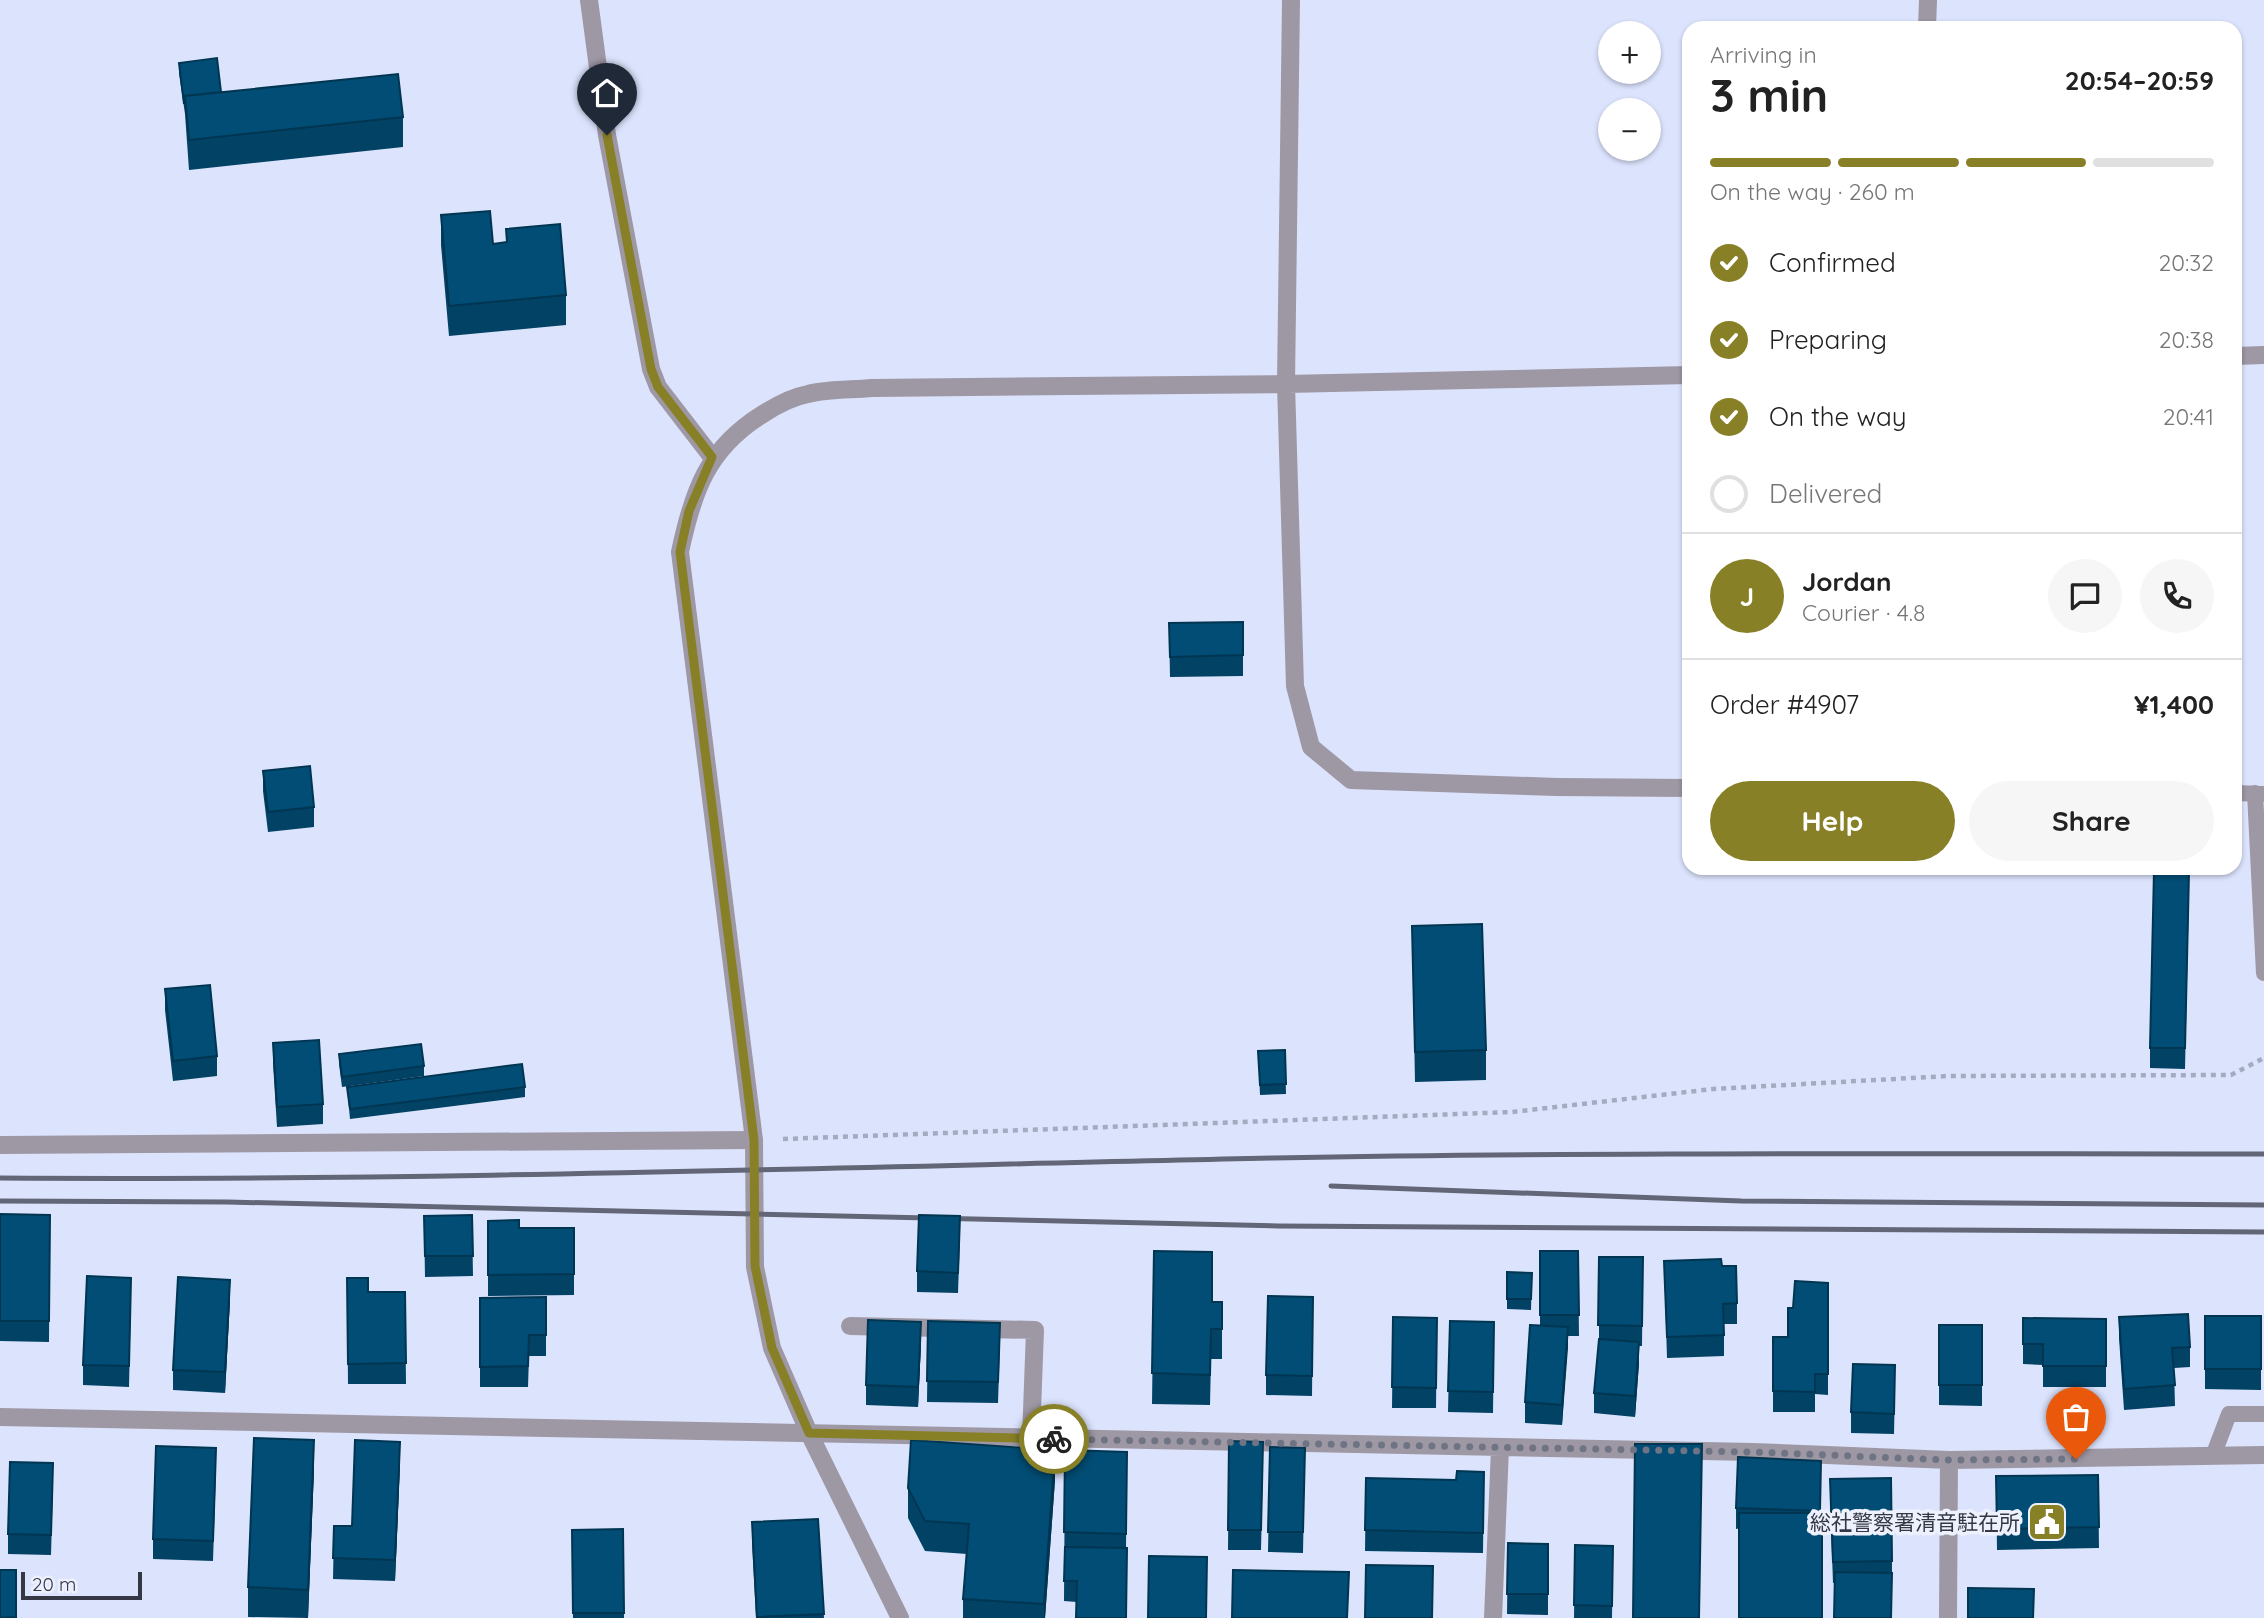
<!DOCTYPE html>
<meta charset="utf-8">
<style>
body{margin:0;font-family:Quicksand,"Noto Sans JP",sans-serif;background:#f6f6f6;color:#222;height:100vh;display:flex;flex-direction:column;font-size:26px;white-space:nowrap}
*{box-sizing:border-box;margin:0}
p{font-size:23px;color:#767676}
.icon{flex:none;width:38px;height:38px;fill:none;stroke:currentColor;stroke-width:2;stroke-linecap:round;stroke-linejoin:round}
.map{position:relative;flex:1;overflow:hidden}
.drawer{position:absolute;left:1682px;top:21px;width:560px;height:854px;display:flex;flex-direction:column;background:#fff;border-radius:21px;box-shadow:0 2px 5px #0004}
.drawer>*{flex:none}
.controls{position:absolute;left:1598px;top:21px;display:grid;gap:14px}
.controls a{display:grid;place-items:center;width:63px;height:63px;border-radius:50%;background:#fff;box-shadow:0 2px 5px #0004;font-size:35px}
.scale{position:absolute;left:21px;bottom:18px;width:121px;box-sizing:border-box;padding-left:7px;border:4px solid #353844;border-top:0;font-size:19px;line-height:24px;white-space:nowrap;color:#353844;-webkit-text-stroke:5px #edf1fe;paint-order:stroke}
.pin{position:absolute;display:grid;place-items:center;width:60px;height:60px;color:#fff;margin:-72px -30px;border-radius:50% 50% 50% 0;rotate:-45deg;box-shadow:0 0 7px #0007}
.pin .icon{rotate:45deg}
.courier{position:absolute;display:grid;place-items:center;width:70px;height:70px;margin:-35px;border:5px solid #888027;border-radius:50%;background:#fff;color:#222;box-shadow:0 2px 9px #0007}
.summary em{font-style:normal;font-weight:800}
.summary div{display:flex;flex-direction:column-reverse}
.summary{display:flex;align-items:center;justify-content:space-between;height:119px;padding:0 28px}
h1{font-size:46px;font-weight:800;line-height:52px}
.bar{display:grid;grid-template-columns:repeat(4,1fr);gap:10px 7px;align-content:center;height:84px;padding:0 28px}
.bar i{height:9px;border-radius:5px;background:#e0e0e0}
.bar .on{background:#888027}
.bar p{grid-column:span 4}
.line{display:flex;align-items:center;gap:18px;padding:0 28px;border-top:2px solid #e0e0e0}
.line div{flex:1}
.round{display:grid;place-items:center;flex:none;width:74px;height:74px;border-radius:37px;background:#f6f6f6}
ol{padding:0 28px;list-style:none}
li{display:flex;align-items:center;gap:21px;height:77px}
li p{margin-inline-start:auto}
li .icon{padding:7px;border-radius:50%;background:#888027;color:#fff;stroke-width:4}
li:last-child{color:#767676}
li i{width:38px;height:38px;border:4px solid #e0e0e0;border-radius:50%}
.primary-button{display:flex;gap:14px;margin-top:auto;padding:14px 28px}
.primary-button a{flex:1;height:80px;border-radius:42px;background:#888027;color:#fff;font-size:28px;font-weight:800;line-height:80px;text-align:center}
.primary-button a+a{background:#f6f6f6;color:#222}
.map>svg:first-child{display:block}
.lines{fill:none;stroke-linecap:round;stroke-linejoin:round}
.path{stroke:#a4aabf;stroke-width:4.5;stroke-dasharray:5 5;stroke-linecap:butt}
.service{stroke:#9e97a4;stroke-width:16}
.minor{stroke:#9e97a4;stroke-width:18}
.tertiary{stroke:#9e97a4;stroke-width:18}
.rail{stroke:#626676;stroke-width:5}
.wall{fill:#024265}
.shaded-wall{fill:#013652}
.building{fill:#024d75;stroke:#013652;stroke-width:2}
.done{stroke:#6f7485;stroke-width:7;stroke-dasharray:0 12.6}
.route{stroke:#888027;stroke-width:9}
.labels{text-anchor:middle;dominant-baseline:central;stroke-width:7;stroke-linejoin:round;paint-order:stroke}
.poi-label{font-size:21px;fill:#353844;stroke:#edf1fe;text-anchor:end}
</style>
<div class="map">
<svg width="2264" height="1618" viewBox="0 0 2264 1618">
<rect width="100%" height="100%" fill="#dce3fd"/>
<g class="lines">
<path class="path" d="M 783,1139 L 1512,1112 L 1713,1089 L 1948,1076 L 2231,1075 L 2262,1059"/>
<path class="service" d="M 2235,793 L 2264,794
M 2255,793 L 2264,973
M 2213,1456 L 2229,1414 L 2264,1414"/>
<path class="minor" d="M 589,0 L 607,135 L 651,369 L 658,387 L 712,457
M 1927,28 L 1928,0
M 1557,787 L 1689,788
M 0,1145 L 754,1140
M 850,1326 L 1035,1330 L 1031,1438
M 0,1417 L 1753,1452 L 1949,1460 L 2264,1455
M 1493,1618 L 1500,1448
M 1948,1618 L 1949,1460"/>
<path class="tertiary" d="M 2235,356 L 2264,355
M 1557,787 L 1351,780 L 1311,747 L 1295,686 L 1286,384 L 1689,375
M 900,1618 L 809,1433 L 772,1348 L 755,1267 L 754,1140 L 680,552 C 693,490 708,448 763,414 C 777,405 792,397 808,394 C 828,389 851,390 872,388 L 1286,384 L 1291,0"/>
<path class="rail" d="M 0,1178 C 425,1181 849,1167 1274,1158 C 1604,1152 1934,1154 2264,1154
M 1331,1186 L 1741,1201 L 2264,1205
M 0,1201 L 227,1202 L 1278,1226 L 2264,1232"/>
</g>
<path class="wall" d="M 179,63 L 221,92 L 403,117 L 403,147 L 189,170 L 185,114 L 179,73 Z
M 441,215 L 493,244 L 506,242 L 506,229 L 566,295 L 566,325 L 449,336 L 441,245 Z
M 1243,622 L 1243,676 L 1170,677 L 1169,623 Z
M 263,771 L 314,807 L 314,827 L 268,832 L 263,791 Z
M 2189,892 L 2185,1069 L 2150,1068 L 2150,1048 Z
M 1412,926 L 1486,1050 L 1486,1080 L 1415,1082 Z
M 165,989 L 217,1056 L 217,1076 L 173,1081 L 165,1010 Z
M 273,1043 L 323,1104 L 323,1124 L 277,1127 L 273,1063 Z
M 1285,1050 L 1286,1094 L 1260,1095 L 1258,1051 Z
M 339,1054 L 424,1066 L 424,1076 L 342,1087 L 339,1064 Z
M 347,1087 L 525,1087 L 525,1097 L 350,1119 Z
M 0,1214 L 50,1215 L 49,1342 L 0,1341 Z
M 472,1215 L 473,1276 L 425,1277 L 424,1216 Z
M 488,1221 L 519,1228 L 574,1228 L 574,1295 L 488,1296 Z
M 960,1236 L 958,1293 L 917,1292 L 917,1271 Z
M 1154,1251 L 1212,1302 L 1222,1302 L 1222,1359 L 1211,1359 L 1210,1405 L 1152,1404 Z
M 1540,1251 L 1578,1251 L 1579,1336 L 1568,1336 L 1562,1425 L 1525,1423 L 1525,1402 L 1540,1326 Z
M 1599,1257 L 1643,1257 L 1642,1346 L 1639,1346 L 1639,1363 L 1635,1417 L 1594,1413 L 1594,1393 L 1599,1346 Z
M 1664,1261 L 1722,1266 L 1737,1303 L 1737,1324 L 1724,1324 L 1724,1356 L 1667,1358 Z
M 1507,1272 L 1532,1273 L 1531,1310 L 1507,1309 Z
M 347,1278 L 368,1292 L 405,1292 L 406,1384 L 348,1384 Z
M 1828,1283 L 1828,1395 L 1815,1394 L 1815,1412 L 1773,1412 L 1773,1337 L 1788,1337 L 1793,1308 Z
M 546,1297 L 546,1356 L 529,1356 L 528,1387 L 480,1387 L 480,1298 Z
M 1313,1297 L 1312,1396 L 1266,1395 L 1266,1375 Z
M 131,1299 L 129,1387 L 83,1385 L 83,1365 Z
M 230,1300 L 225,1393 L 173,1390 L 173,1370 Z
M 2205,1316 L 2261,1316 L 2261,1390 L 2205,1389 Z
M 1393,1317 L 1437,1318 L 1436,1408 L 1392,1408 Z
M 2119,1317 L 2190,1347 L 2190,1367 L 2174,1368 L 2175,1406 L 2124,1410 L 2119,1338 Z
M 2023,1318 L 2106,1319 L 2106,1387 L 2043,1387 L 2043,1365 L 2023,1364 Z
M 928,1321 L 1000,1343 L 998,1403 L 927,1402 Z
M 1450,1321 L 1494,1322 L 1493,1413 L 1448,1412 Z
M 1939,1325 L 1982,1325 L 1982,1406 L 1939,1405 Z
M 921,1343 L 918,1407 L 866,1405 L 866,1385 Z
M 1895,1386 L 1894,1434 L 1851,1433 L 1851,1412 Z
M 1229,1441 L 1263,1462 L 1261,1550 L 1228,1550 Z
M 1270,1447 L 1305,1448 L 1303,1553 L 1268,1552 Z
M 1065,1450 L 1127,1452 L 1126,1548 L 1077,1602 L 1064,1601 Z
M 400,1463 L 395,1581 L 333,1579 L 334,1526 L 352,1526 Z
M 216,1469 L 213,1561 L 153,1559 L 153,1539 Z
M 314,1470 L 308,1618 L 248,1617 L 248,1587 Z
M 1484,1472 L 1483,1553 L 1365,1551 L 1366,1478 L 1456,1480 Z
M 2098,1475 L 2099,1548 L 1997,1550 L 1996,1476 Z
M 1055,1480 L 1045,1618 L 963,1618 L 963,1599 L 967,1554 L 925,1551 L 908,1518 L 908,1488 Z
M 1821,1481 L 1820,1513 L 1736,1529 L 1736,1508 Z
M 53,1483 L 51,1555 L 8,1554 L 8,1534 Z
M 1830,1500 L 1892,1561 L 1892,1581 L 1833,1583 Z
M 818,1519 L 824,1618 L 756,1618 L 752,1543 L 752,1522 Z
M 623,1529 L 624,1618 L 573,1618 L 572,1530 Z
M 1508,1543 L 1548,1544 L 1548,1615 L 1507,1614 Z
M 1575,1545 L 1613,1546 L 1612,1618 L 1574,1618 Z"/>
<path class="shaded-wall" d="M 230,1280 L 230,1300 L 225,1393 L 225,1372 Z
M 921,1322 L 921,1343 L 918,1407 L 918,1387 Z
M 1568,1327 L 1568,1348 L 1562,1425 L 1562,1405 Z
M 1639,1342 L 1639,1363 L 1635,1417 L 1635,1396 Z
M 314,1440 L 314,1470 L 308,1618 L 308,1590 Z
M 400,1442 L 400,1463 L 395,1581 L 395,1560 Z
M 1055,1450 L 1055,1480 L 1045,1618 L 1044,1618 L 1044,1604 Z"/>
<path class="building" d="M 217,58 L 221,92 L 185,96 L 184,104 L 179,63 Z
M 398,74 L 403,117 L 189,140 L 185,96 Z
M 490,211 L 493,244 L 507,242 L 506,229 L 560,224 L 566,295 L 449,306 L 441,215 Z
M 1243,622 L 1243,655 L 1170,657 L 1169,623 Z
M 310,766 L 314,807 L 268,812 L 263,771 Z
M 2154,871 L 2189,872 L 2185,1048 L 2150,1048 Z
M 1482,924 L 1486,1050 L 1415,1052 L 1412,926 Z
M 210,985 L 217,1056 L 173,1061 L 165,989 Z
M 319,1040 L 323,1104 L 277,1107 L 273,1043 Z
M 421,1044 L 424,1066 L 342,1077 L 339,1054 Z
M 1285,1050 L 1286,1084 L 1260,1085 L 1258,1051 Z
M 522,1064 L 525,1087 L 350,1109 L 347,1087 Z
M 0,1214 L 50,1215 L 49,1321 L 0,1321 Z
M 472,1215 L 473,1256 L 425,1256 L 424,1216 Z
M 919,1215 L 960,1216 L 958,1273 L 917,1271 Z
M 519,1220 L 519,1228 L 574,1228 L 574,1274 L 488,1275 L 488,1221 Z
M 1154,1251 L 1212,1252 L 1212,1302 L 1222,1302 L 1222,1329 L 1211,1329 L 1210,1375 L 1152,1373 Z
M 1540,1251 L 1578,1251 L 1579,1315 L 1540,1315 Z
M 1599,1257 L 1643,1257 L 1642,1326 L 1598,1325 Z
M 1721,1259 L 1722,1266 L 1736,1266 L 1737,1303 L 1723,1304 L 1724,1335 L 1667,1337 L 1664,1261 Z
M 1507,1272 L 1532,1273 L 1531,1299 L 1507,1299 Z
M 87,1276 L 131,1278 L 129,1366 L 83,1365 Z
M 178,1277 L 230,1280 L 225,1372 L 173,1370 Z
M 347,1278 L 368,1278 L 368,1292 L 405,1292 L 406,1363 L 348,1364 Z
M 1795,1281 L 1828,1283 L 1828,1374 L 1815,1374 L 1815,1392 L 1773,1391 L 1773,1337 L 1788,1337 L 1788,1308 L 1793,1308 Z
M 1268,1296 L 1313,1297 L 1312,1376 L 1266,1375 Z
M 546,1297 L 546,1335 L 529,1335 L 528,1366 L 480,1367 L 480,1298 Z
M 2188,1314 L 2190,1347 L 2172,1348 L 2175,1385 L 2124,1389 L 2119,1317 Z
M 2205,1316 L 2261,1316 L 2261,1369 L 2205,1369 Z
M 1393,1317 L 1437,1318 L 1436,1388 L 1392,1387 Z
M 2023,1318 L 2106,1319 L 2106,1366 L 2043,1366 L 2043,1344 L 2023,1344 Z
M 868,1320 L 921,1322 L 918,1387 L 866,1385 Z
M 928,1321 L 1000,1323 L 998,1382 L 927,1381 Z
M 1450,1321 L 1494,1322 L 1493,1392 L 1448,1391 Z
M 1530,1325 L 1568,1327 L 1562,1405 L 1525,1402 Z
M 1939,1325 L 1982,1325 L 1982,1385 L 1939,1385 Z
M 1599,1339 L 1639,1342 L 1635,1396 L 1594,1393 Z
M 1853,1364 L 1895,1365 L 1894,1414 L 1851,1412 Z
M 254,1438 L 314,1440 L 308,1590 L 248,1587 Z
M 355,1440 L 400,1442 L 395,1560 L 333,1558 L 334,1526 L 352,1526 Z
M 911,1440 L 1055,1450 L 1044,1604 L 963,1599 L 969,1524 L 925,1521 L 908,1488 Z
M 1229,1441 L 1263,1442 L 1261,1530 L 1228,1530 Z
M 1635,1444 L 1702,1444 L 1699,1618 L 1633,1618 Z
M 156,1446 L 216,1448 L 213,1541 L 153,1539 Z
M 1270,1447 L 1305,1448 L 1303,1532 L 1268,1532 Z
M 1065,1450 L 1127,1452 L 1126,1534 L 1064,1532 Z
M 1738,1457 L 1821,1461 L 1820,1511 L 1736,1508 Z
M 10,1462 L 53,1463 L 51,1535 L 8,1534 Z
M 1457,1471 L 1484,1472 L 1483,1533 L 1365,1530 L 1366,1478 L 1456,1480 Z
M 2098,1475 L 2099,1527 L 1997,1529 L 1996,1476 Z
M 1891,1478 L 1892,1561 L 1833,1562 L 1830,1479 Z
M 1739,1513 L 1822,1513 L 1822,1618 L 1739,1618 Z
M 818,1519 L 824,1614 L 757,1617 L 752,1522 Z
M 623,1529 L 624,1613 L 573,1613 L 572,1530 Z
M 1508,1543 L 1548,1544 L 1548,1594 L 1507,1594 Z
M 1575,1545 L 1613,1546 L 1612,1606 L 1574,1605 Z
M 1065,1547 L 1127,1548 L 1126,1618 L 1076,1618 L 1077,1581 L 1064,1581 Z
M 1149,1556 L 1207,1557 L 1206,1618 L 1148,1618 Z
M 1366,1565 L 1433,1566 L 1432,1618 L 1365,1618 Z
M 0,1570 L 16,1570 L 16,1617 L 0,1618 Z
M 1233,1570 L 1349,1572 L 1347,1618 L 1232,1618 Z
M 1835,1572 L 1892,1573 L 1891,1618 L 1834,1618 Z
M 1968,1588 L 2034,1589 L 2033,1618 L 1968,1618 Z"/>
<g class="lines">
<path class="done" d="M 1054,1439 L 1753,1452 L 1949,1460 L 2076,1459"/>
<path class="route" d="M 607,135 L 651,369 L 658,387 L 712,457 L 689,511 L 680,552 L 754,1140 L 755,1266 L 772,1348 L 809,1433 L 1054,1439"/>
</g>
<defs>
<symbol id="civic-square" viewBox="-11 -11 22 22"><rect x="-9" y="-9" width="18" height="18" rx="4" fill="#888027" stroke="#edf1fe"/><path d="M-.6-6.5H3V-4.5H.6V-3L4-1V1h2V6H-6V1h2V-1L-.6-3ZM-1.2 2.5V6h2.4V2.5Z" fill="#fff"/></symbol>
</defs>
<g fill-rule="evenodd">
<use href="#civic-square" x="2025" y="1500" width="44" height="44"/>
</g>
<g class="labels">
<g class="poi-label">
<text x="2020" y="1522">総社警察署清音駐在所</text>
</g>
</g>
</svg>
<div class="controls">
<a>+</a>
<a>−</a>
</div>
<div class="scale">20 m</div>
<div class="pin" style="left:2076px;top:1459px;background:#ea580c"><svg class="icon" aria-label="bag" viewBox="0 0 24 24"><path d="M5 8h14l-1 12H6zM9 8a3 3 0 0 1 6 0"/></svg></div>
<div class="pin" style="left:607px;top:135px;background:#1f2937"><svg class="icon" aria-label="home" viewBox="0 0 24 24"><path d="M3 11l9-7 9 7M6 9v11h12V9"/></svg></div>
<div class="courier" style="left:1054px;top:1439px"><svg class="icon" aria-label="bike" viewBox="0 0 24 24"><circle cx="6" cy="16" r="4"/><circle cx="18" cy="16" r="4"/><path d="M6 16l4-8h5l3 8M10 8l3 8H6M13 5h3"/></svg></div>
<section class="drawer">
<div class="summary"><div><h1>3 min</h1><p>Arriving in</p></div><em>20:54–20:59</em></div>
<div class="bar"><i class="on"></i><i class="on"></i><i class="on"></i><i></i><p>On the way · 260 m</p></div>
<ol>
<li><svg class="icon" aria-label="check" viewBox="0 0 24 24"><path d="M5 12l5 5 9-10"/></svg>Confirmed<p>20:32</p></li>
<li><svg class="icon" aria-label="check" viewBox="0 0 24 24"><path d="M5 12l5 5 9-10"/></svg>Preparing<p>20:38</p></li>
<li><svg class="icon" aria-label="check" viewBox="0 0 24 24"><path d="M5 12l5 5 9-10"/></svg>On the way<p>20:41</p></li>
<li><i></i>Delivered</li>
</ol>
<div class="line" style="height:126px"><b class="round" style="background:#888027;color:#fff">J</b><div><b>Jordan</b><p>Courier · 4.8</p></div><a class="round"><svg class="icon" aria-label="chat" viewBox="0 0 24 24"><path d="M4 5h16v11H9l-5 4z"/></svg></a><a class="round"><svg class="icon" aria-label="phone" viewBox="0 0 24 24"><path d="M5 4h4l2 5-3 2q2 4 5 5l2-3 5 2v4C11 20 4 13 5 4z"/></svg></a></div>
<div class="line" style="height:91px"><div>Order #4907</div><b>¥1,400</b></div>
<div class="primary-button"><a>Help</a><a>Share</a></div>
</section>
</div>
